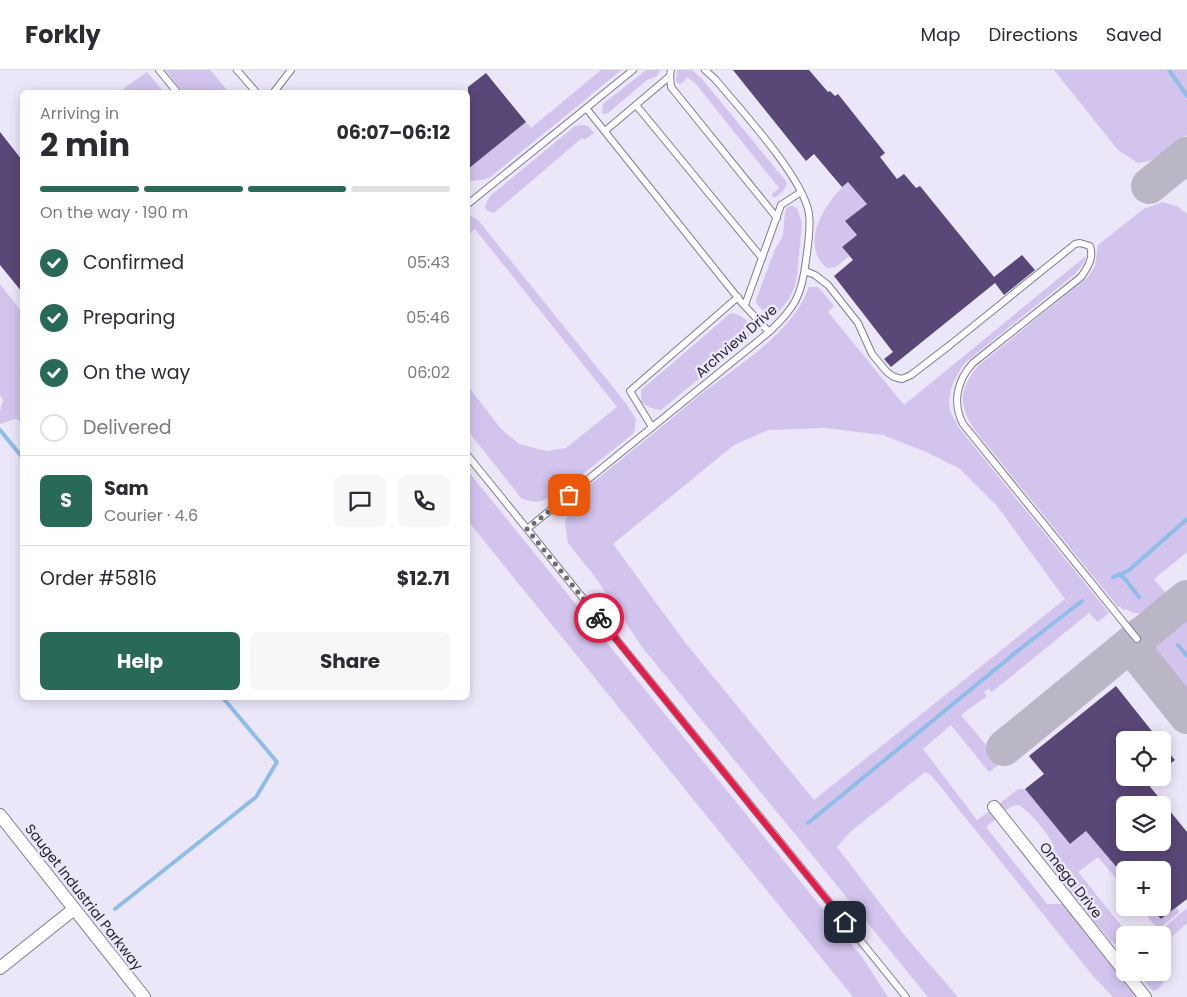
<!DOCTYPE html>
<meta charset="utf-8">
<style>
body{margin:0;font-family:Poppins,sans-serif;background:#f7f7f7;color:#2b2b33;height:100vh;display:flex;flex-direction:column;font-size:19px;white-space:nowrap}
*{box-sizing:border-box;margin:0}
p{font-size:16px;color:#7c7c81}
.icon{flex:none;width:28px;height:28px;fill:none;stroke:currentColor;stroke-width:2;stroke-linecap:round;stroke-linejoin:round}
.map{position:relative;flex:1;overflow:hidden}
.sheet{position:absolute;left:20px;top:20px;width:450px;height:610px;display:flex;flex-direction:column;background:#fff;border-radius:8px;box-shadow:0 2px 12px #0003}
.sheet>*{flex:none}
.buttons{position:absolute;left:1116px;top:661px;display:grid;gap:10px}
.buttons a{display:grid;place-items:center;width:55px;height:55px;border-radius:8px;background:#fff;box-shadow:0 2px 12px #0003;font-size:25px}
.pin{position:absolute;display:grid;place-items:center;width:42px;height:42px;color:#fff;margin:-21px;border-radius:10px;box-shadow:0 2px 8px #0006}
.courier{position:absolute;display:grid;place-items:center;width:50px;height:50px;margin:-25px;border:4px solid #e11d48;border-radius:50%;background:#fff;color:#222;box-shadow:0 1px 6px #0007}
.head em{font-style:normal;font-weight:700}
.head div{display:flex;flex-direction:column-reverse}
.head{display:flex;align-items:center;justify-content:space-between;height:85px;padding:0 20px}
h1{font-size:32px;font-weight:700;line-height:38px}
.bar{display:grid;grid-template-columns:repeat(4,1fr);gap:8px 5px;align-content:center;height:60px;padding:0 20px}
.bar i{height:6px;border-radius:4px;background:#e1e1e2}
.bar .on{background:#286958}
.bar p{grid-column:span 4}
.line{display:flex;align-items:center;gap:12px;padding:0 20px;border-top:1px solid #e1e1e2}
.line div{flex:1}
.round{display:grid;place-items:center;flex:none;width:52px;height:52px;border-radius:8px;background:#f7f7f7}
ol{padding:0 20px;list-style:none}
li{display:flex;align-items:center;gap:15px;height:55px}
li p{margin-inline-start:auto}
li .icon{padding:5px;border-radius:50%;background:#286958;color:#fff;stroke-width:4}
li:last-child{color:#7c7c81}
li i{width:28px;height:28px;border:2px solid #e1e1e2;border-radius:50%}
.cta{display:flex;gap:10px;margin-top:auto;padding:10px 20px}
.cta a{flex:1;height:58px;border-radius:8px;background:#286958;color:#fff;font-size:20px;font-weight:700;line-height:58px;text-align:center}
.cta a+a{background:#f7f7f7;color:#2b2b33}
header{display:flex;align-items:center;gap:30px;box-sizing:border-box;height:70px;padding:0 25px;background:#fff;border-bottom:1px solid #e1e1e2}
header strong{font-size:24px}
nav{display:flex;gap:28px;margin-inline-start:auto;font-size:18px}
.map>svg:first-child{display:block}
.green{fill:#d2c4ed;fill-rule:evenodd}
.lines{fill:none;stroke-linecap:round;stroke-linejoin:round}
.stream{stroke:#8ebde8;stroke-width:4}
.taxiway{stroke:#bbb6c6;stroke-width:36}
.building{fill:#594777;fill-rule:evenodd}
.lane-casing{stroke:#827c8e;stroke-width:8}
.street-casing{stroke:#827c8e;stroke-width:14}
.lane{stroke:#fff;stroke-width:6}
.street{stroke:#fff;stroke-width:12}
.done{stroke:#6c6874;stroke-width:5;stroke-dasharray:0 9}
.route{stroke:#e11d48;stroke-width:6}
.labels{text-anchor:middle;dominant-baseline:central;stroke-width:5;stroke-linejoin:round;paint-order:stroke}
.street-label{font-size:14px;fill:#27242c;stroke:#ece6f9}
</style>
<header>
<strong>Forkly</strong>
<nav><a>Map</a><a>Directions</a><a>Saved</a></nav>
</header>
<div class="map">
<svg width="1187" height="927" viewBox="0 0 1187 927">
<rect width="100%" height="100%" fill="#ece6f9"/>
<path class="green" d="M 166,0 L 210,0 L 229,22 L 182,22 Z
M 601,0 L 621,0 L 579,35 L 489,108 L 482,110 L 468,111 L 468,99 L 526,52 L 531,58 Z
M 646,0 L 660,0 L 657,6 L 647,10 L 608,43 L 605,44 L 602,43 L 603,34 Z
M 677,0 L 692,0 L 702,9 L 785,110 L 787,114 L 783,121 L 776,127 L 772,127 L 772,124 L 779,118 L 696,14 L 687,7 L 683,13 L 680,14 L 676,12 Z
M 1054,0 L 1187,0 L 1187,65 L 1160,87 L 1145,92 L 1138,93 L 1118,80 Z
M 147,2 L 164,22 L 125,22 L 123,19 Z
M 582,55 L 588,56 L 594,63 L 584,70 L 582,68 L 494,143 L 486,140 L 485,136 L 490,126 L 575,56 Z
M 848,112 L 854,119 L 883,121 L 845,151 L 857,165 L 842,177 L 849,186 L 836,197 L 827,198 C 798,174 826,131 848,112 Z
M 1162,132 L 1177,136 L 1187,144 L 1187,482 L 1154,509 L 1170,528 L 1153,541 L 1151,540 C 1142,545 1135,544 1125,539 L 1123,540 L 1120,536 L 1118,537 L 977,363 C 959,338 957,321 978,296 L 1088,207 L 1095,196 L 1098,175 L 1146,137 L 1147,138 Z
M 792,136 L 797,138 L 802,153 L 797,206 L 795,216 L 789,229 L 775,246 L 768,246 L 757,234 L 756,230 L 776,177 C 787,166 782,153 786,139 L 788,137 Z
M 468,146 L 471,146 L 478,150 L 625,332 L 636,349 L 634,363 L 568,416 L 566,415 C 549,428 543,437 521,428 L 468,361 L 468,316 L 501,359 L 519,374 L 546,381 L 566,378 L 617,337 L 475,159 L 468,165 Z
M 1086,186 L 1084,193 L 1075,204 L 966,292 C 956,304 946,324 950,340 C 952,346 956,352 959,358 L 1109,543 L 1098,552 L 1089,543 L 992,622 L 988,619 L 984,622 L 987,626 L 961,645 L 1001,693 L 989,702 L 951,655 L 923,679 L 977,750 L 991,740 L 997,748 L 986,757 L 1047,834 L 1063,834 L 1138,927 L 1113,927 L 1093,906 L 931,705 L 925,702 L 850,762 L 837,777 L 905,866 L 958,927 L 928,927 L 642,577 L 596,508 L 568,473 L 565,453 L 569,439 L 578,429 L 576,426 C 617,393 659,359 700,325 C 738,295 792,264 809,217 L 818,217 L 834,236 L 828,242 L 904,335 ZM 825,358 L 883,365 L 924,381 L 960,399 L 997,436 L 1065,529 L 814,730 L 684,571 L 613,474 L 734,375 L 768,360 Z
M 0,214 L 22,242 L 22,353 L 16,349 L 0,354 L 0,342 L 3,330 L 0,325 Z
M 731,243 C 742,245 757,254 748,268 L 661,340 C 652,339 647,337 641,331 L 641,320 Z
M 468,401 L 864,890 L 888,927 L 853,927 L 468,451 Z
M 1185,546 L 1187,548 L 1187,620 L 1153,576 L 1169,559 Z
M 1018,719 L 1025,719 L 1070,774 L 1122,732 L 1098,774 L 1125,807 L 1125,819 L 1098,787 L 1078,802 L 1128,864 L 1125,865 L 1124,874 L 1115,874 L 1111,872 C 1094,850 1074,829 1059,806 C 1056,801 1050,794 1052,788 C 1053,783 1056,780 1053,774 C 1050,766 1025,735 1017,735 C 1012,735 1008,739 1004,741 L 998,735 Z
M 1140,838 L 1151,838 L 1161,849 L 1176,838 L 1180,842 L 1158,859 Z
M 1187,838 L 1187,853 L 1163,875 L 1162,865 L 1155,865 Z
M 1136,903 L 1159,903 L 1165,910 L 1157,920 L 1153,921 Z"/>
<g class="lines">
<path class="stream" d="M 1169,0 L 1187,26
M 0,360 L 22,387
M 1119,504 L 1126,510 L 1139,527
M 1113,507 L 1128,501 L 1187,449
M 1178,575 L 1187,586
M 808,753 L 1020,579 L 1082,531
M 115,839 L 256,727 L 277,692 L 223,628"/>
<path class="taxiway" d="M 1149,116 L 1187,85
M 1141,565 L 1138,576 L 1139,586 L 1187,646
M 1004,678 L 1187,528"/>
</g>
<path class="building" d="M 733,0 L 809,0 L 828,22 L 830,21 L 835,26 L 838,24 L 885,83 L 880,87 L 897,109 L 904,104 L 916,118 L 920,116 L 994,207 L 1022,185 L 1035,200 L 1004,225 L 995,213 L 891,297 L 884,289 L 893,282 L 834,206 L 853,190 L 842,177 L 857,165 L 845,151 L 867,134 L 848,112 L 842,117 L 814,84 L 806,91 Z
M 486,3 L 526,52 L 468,99 L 468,17 Z
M 0,62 L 22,90 L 22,222 L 0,195 Z
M 1116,616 L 1159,670 L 1125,670 L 1125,708 L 1143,708 L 1187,762 L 1187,829 L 1161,849 L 1151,838 L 1162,838 L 1162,800 L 1119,800 L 1086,761 L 1070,774 L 1025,719 L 1044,704 L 1029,686 ZM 1125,735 L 1162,735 L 1162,772 L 1125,772 Z
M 1162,675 L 1175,690 L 1162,700 Z"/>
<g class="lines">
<defs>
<path id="lane" d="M 159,0 L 177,22
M 237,0 L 256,22
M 671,0 L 670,6 L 671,17 L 777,148
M 274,22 L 291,0
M 636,35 L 762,188
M 586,38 L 742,233 L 769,262
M 605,61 L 670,6
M 468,134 L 633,0
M 805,201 L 815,205 L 828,215 L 858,253 L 872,284 L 887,302 L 894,307 L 902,309 L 911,305 L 950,275 L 1075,174 L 1080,173 L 1090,176 C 1094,188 1088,197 1081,207 L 973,293 C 957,310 952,333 963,354 L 1137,569
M 745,235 L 781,135 L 801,122
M 652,357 L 630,321 L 738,227
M 468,386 L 906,927
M 527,459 L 769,262 C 795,238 802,225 806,190 C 808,175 811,159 809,144 C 804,108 740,39 715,9 L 705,0"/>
<path id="street" d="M 994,737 L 1125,902
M 0,745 L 144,927
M 0,898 L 74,839
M 1125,902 L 1145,927"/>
</defs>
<use href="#lane" class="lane-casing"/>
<use href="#street" class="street-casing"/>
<use href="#lane" class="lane"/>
<use href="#street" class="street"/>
</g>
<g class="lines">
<path class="done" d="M 569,425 L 527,459 L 599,548"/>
<path class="route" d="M 599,548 L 845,852"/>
</g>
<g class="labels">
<g class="street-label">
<text transform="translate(736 271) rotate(-41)">Archview Drive</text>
<text transform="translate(1071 810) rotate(52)">Omega Drive</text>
<text transform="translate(84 827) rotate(52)">Sauget Industrial Parkway</text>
</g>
</g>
</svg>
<div class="buttons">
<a><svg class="icon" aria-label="locate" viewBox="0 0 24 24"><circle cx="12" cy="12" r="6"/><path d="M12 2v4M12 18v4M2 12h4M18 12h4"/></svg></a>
<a><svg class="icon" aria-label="layers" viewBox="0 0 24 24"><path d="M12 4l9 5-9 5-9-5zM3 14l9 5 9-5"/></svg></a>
<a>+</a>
<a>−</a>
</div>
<div class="pin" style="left:569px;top:425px;background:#ea580c"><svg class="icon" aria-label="bag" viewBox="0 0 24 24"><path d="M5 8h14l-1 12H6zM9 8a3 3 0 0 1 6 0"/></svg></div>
<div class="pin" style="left:845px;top:852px;background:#1f2937"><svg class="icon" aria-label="home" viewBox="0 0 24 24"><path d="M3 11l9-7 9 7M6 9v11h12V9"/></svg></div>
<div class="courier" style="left:599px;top:548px"><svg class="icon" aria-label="bike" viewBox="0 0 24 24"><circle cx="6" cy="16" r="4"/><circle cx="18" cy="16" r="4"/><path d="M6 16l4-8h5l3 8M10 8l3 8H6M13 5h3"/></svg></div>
<section class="sheet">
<div class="head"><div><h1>2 min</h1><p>Arriving in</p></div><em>06:07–06:12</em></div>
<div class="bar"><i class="on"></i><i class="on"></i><i class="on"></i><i></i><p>On the way · 190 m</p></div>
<ol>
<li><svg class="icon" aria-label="check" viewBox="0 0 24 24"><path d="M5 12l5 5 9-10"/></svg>Confirmed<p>05:43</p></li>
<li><svg class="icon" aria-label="check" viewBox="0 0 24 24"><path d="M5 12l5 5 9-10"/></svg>Preparing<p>05:46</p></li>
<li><svg class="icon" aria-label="check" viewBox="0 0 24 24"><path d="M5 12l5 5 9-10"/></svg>On the way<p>06:02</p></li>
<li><i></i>Delivered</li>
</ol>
<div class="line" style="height:90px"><b class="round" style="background:#286958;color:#fff">S</b><div><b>Sam</b><p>Courier · 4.6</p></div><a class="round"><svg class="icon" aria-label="chat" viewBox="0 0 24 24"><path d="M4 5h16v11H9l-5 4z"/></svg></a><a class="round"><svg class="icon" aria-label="phone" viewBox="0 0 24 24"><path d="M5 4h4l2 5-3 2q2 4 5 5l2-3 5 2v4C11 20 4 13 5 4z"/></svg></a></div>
<div class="line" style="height:65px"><div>Order #5816</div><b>$12.71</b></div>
<div class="cta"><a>Help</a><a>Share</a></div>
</section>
</div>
